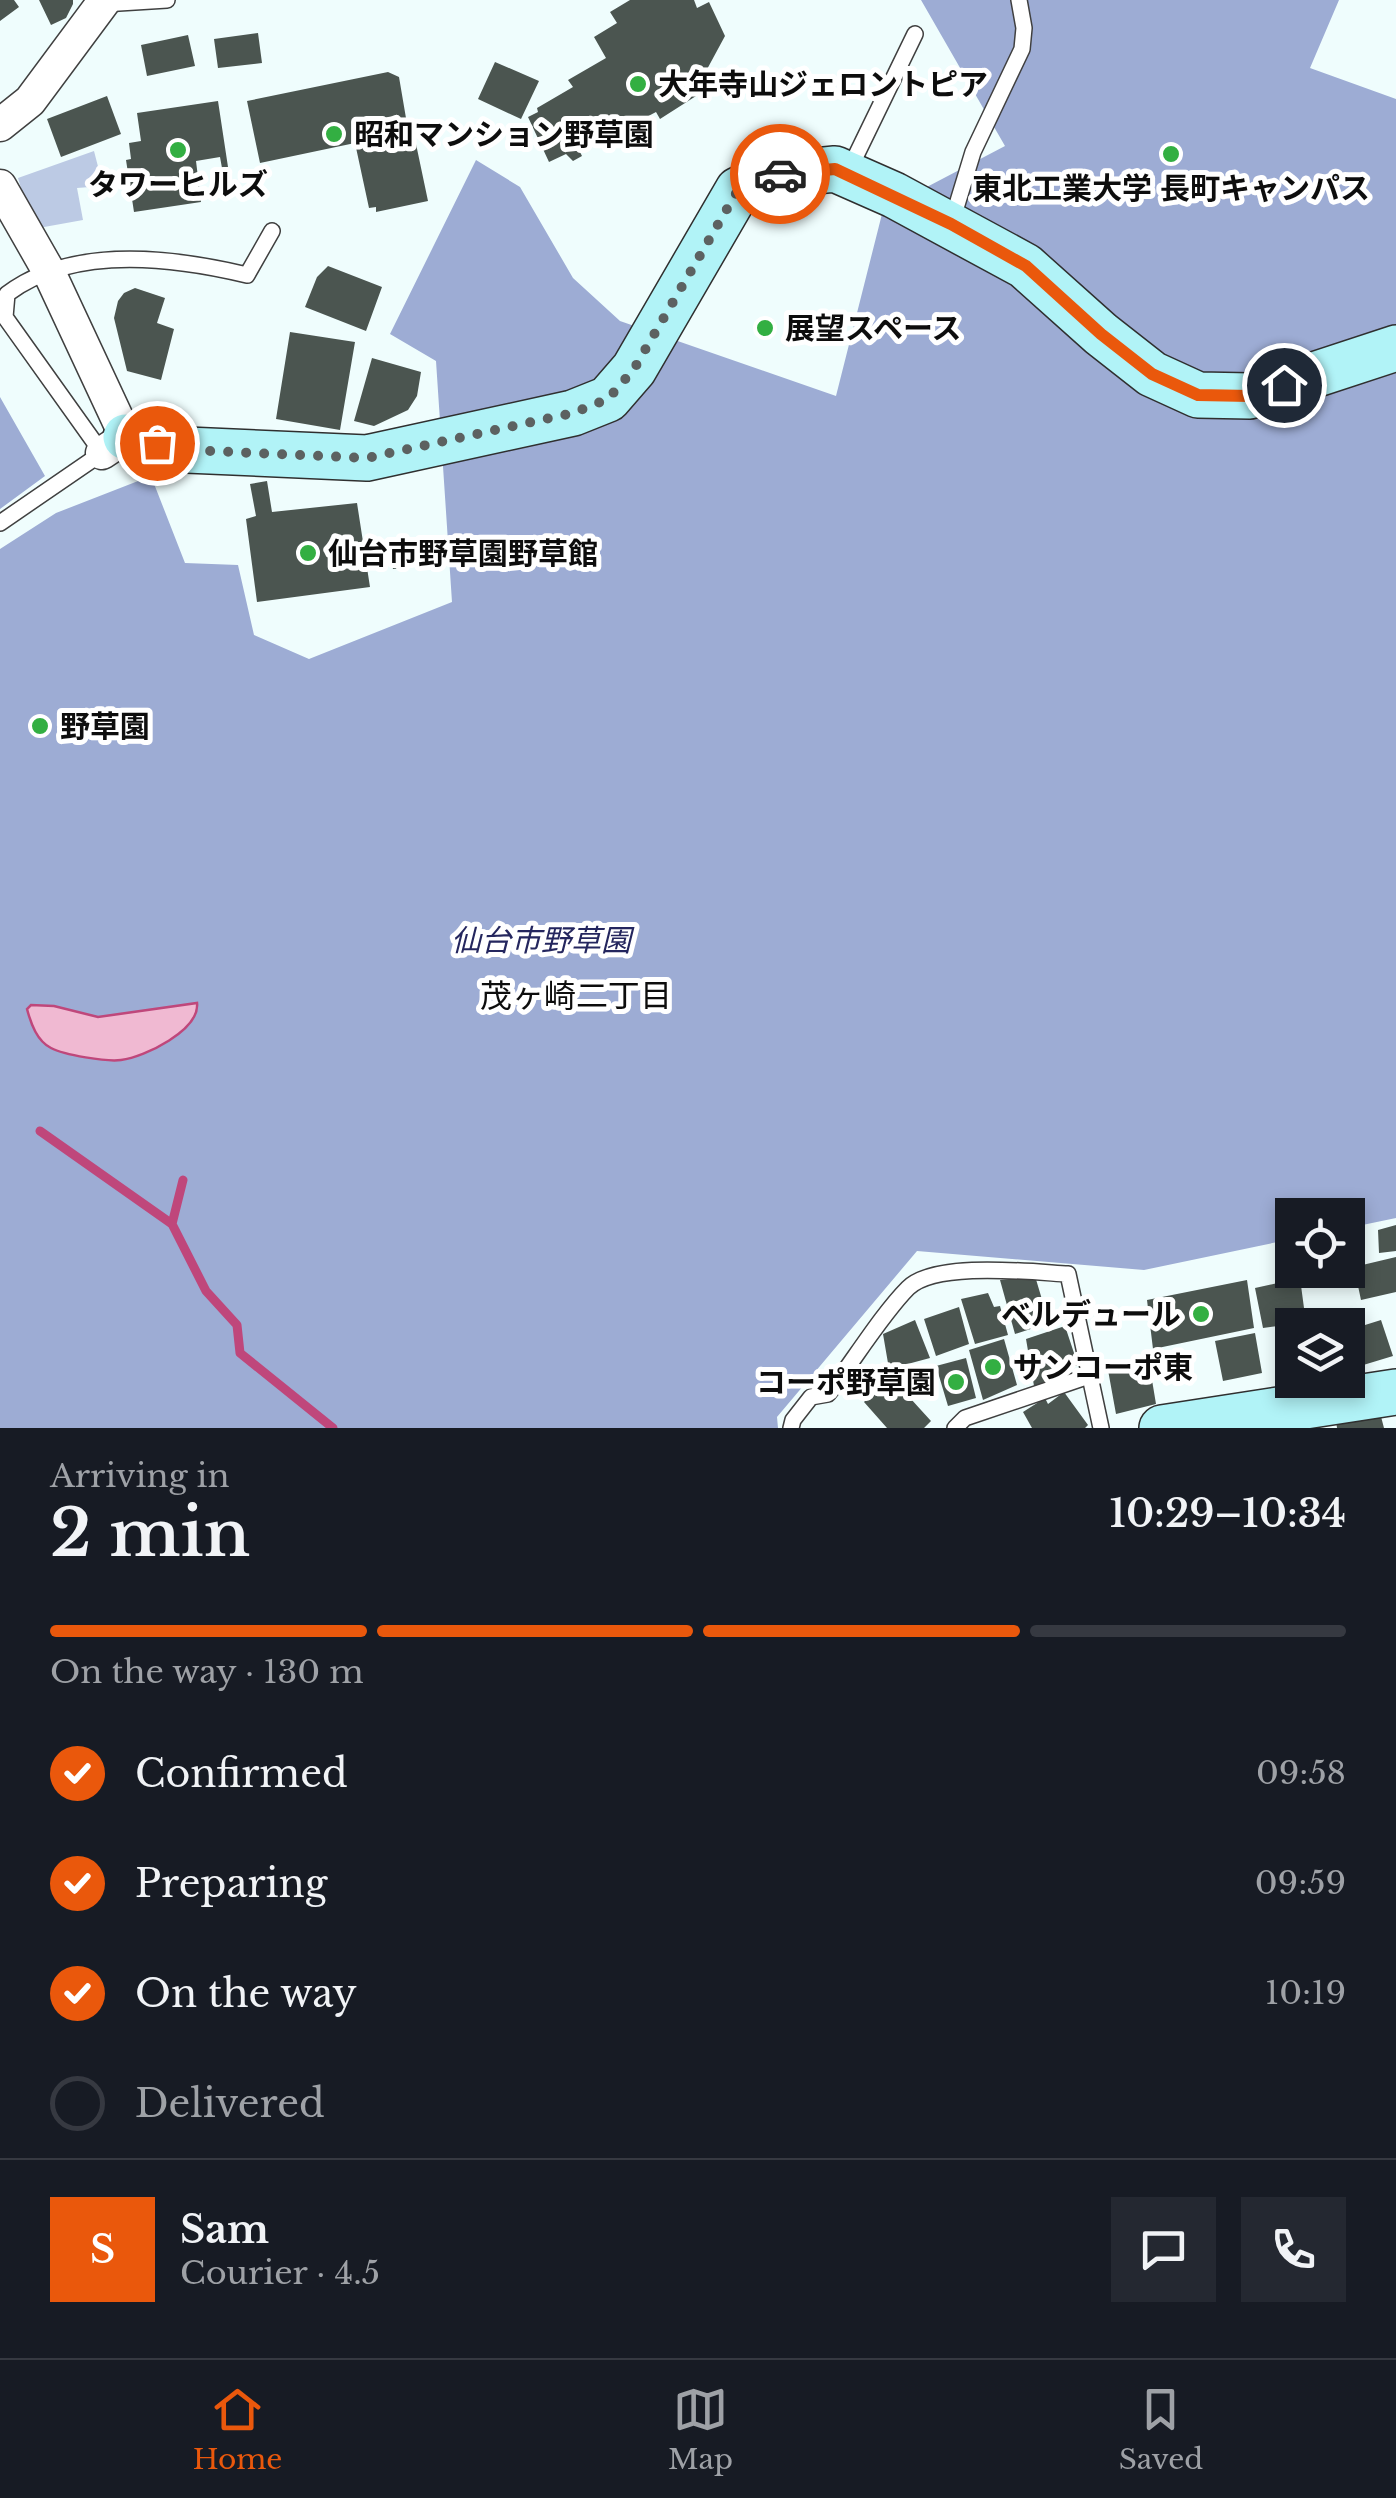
<!DOCTYPE html>
<meta charset="utf-8">
<style>
body{margin:0;font-family:"Libre Baskerville","Noto Sans JP",serif;background:#242831;color:#f1f3f6;height:100vh;display:flex;flex-direction:column;font-size:38px;white-space:nowrap}
*{box-sizing:border-box;margin:0}
p{font-size:32px;color:#9ea1a6}
.icon{flex:none;width:55px;height:55px;fill:none;stroke:currentColor;stroke-width:2;stroke-linecap:round;stroke-linejoin:round}
.map{position:relative;height:1428px;overflow:hidden}
.side{display:flex;flex-direction:column;background:#171b24;flex:1}
.side>*{flex:none}
.tools{position:absolute;left:1275px;top:1198px;display:grid;gap:20px}
.tools a{display:grid;place-items:center;width:90px;height:90px;border-radius:0px;background:#171b24;box-shadow:0 5px 15px #0003;font-size:50px}
.pin{position:absolute;display:grid;place-items:center;width:85px;height:85px;color:#fff;margin:-42px;border:5px solid #fff;border-radius:50%;box-shadow:0 2px 10px #0007}
.courier{position:absolute;display:grid;place-items:center;width:100px;height:100px;margin:-50px;border:8px solid #ea580c;border-radius:50%;background:#fff;color:#222;box-shadow:0 2px 12px #0007}
.overview em{font-style:normal;font-weight:600}
.overview div{display:flex;flex-direction:column-reverse}
.overview{display:flex;align-items:center;justify-content:space-between;height:170px;padding:0 50px}
h1{font-size:65px;font-weight:600;line-height:75px}
.bar{display:grid;grid-template-columns:repeat(4,1fr);gap:15px 10px;align-content:center;height:120px;padding:0 50px}
.bar i{height:12px;border-radius:8px;background:#363941}
.bar .active{background:#ea580c}
.bar p{grid-column:span 4}
.line{display:flex;align-items:center;gap:25px;padding:0 50px;border-top:2px solid #363941}
.line div{flex:1}
.round{display:grid;place-items:center;flex:none;width:105px;height:105px;border-radius:0px;background:#242831}
ol{padding:0 50px;list-style:none}
li{display:flex;align-items:center;gap:30px;height:110px}
li p{margin-inline-start:auto}
li .icon{padding:10px;border-radius:50%;background:#ea580c;color:#fff;stroke-width:4}
li:last-child{color:#9ea1a6}
li i{width:55px;height:55px;border:5px solid #363941;border-radius:50%}
.tabs{display:flex;justify-content:space-around;align-items:center;height:140px;border-top:2px solid #363941;background:#171b24;font-size:28px;color:#9ea1a6}
.tabs a{display:grid;justify-items:center;gap:5px}
.tabs .active{color:#ea580c}
.map>svg:first-child{display:block}
.green{fill:#bccae4}
.forest{fill:#9dacd4}
.water{fill:#f0b9d2;stroke:#bf477b;stroke-width:2.5}
.lines{fill:none;stroke-linecap:round;stroke-linejoin:round}
.stream{stroke:#bf477b;stroke-width:9}
.building{fill:#4b5550}
.lane-casing{stroke:#404040;stroke-width:18}
.street-casing{stroke:#404040;stroke-width:35}
.secondary-casing{stroke:#2f2f2f;stroke-width:48}
.lane{stroke:#fff;stroke-width:15}
.street{stroke:#fff;stroke-width:32}
.secondary{stroke:#b1f3f7;stroke-width:45}
.done{stroke:#5c6161;stroke-width:10;stroke-dasharray:0 18}
.route{stroke:#ea580c;stroke-width:12}
.poi-dot{fill:#33af42;stroke:#fff;stroke-width:4}
.labels{text-anchor:middle;dominant-baseline:central;stroke-width:10;stroke-linejoin:round;paint-order:stroke}
.poi-label{font-size:30px;font-weight:bold;fill:#0d0d0d;stroke:#fff;text-anchor:start}
.park-label{font-size:30px;font-style:italic;fill:#24265e;stroke:#fff}
.neighbourhood-label{font-size:32px;fill:#0d0d0d;stroke:#fff}
</style>
<div class="map">
<svg width="1396" height="1428" viewBox="0 0 1396 1428">
<rect width="100%" height="100%" fill="#effdfd"/>
<path class="green" d="M 94,151 L 103,186 L 77,188 L 83,220 L 33,229 L 18,178 Z"/>
<path class="forest" d="M 921,0 L 1339,0 L 1310,68 L 1396,99 L 1396,1218 L 1348,1228 L 1348,1215 L 1292,1215 L 1292,1239 L 1144,1270 L 917,1251 L 777,1417 L 778,1428 L 0,1428 L 0,549 L 56,513 L 151,476 L 185,563 L 238,565 L 254,635 L 309,659 L 452,602 L 436,361 L 390,334 L 476,160 L 520,187 L 573,278 L 620,321 L 836,396 L 883,210 L 1005,146 Z
M 0,397 L 45,476 L 0,509 Z"/>
<path class="water" d="M 197,1003 C 200,1030 145,1057 121,1060 C 107,1062 64,1055 51,1048 C 37,1041 31,1024 27,1009 L 31,1005 L 54,1006 L 98,1017 Z"/>
<g class="lines">
<path class="stream" d="M 40,1131 L 172,1224 L 206,1291 L 237,1325 L 240,1353 L 333,1428
M 172,1224 L 183,1180"/>
</g>
<path class="building" d="M 0,0 L 14,0 L 19,7 L 0,21 Z
M 39,0 L 73,0 L 73,4 L 66,18 L 51,25 Z
M 630,0 L 694,0 L 697,8 L 709,2 L 725,36 L 705,73 L 707,89 L 660,119 L 656,112 L 580,152 L 582,156 L 573,161 L 566,154 L 549,162 L 528,117 L 538,112 L 537,108 L 573,87 L 568,80 L 606,58 L 594,37 L 617,23 L 610,12 Z
M 258,33 L 262,63 L 218,68 L 214,39 Z
M 188,35 L 195,66 L 147,76 L 141,45 Z
M 495,62 L 539,81 L 521,119 L 478,99 Z
M 388,72 L 399,77 L 407,124 L 412,125 L 428,201 L 376,212 L 376,207 L 369,208 L 355,143 L 260,163 L 247,101 Z
M 107,96 L 121,134 L 61,157 L 47,119 Z
M 218,101 L 228,167 L 222,168 L 220,157 L 196,161 L 201,202 L 134,212 L 126,160 L 131,159 L 129,143 L 141,141 L 137,113 Z
M 328,266 L 382,287 L 366,331 L 305,307 L 317,277 Z
M 135,288 L 165,298 L 157,323 L 174,329 L 161,380 L 127,371 L 114,318 L 118,301 L 124,293 Z
M 290,332 L 355,342 L 340,430 L 276,419 Z
M 372,358 L 421,372 L 417,396 L 408,410 L 374,426 L 354,421 Z
M 267,481 L 272,512 L 357,503 L 370,587 L 257,602 L 246,519 L 256,516 L 250,484 Z
M 415,538 L 419,566 L 393,569 L 388,542 Z
M 1396,1225 L 1396,1251 L 1379,1253 L 1378,1230 Z
M 1396,1257 L 1396,1292 L 1361,1300 L 1354,1267 Z
M 1035,1276 L 1049,1323 L 1015,1334 L 1000,1280 Z
M 1300,1278 L 1304,1308 L 1299,1309 L 1302,1323 L 1263,1328 L 1255,1288 Z
M 1247,1280 L 1254,1328 L 1153,1349 L 1147,1300 Z
M 988,1293 L 994,1307 L 1000,1306 L 1008,1335 L 975,1344 L 961,1299 Z
M 959,1307 L 969,1344 L 936,1356 L 924,1319 Z
M 915,1320 L 930,1358 L 889,1369 L 883,1334 Z
M 1381,1320 L 1393,1356 L 1360,1366 L 1349,1330 Z
M 1065,1326 L 1078,1365 L 1062,1370 L 1062,1377 L 1034,1386 L 1026,1339 Z
M 1255,1333 L 1262,1373 L 1223,1381 L 1215,1341 Z
M 1004,1339 L 1017,1385 L 983,1400 L 969,1350 Z
M 1292,1342 L 1292,1380 L 1327,1380 L 1290,1390 L 1283,1343 Z
M 966,1358 L 976,1398 L 948,1406 L 936,1366 Z
M 1149,1362 L 1156,1404 L 1116,1414 L 1108,1370 Z
M 890,1376 L 931,1421 L 924,1428 L 887,1428 L 864,1402 Z
M 1064,1392 L 1088,1425 L 1085,1428 L 1032,1428 L 1023,1412 L 1045,1398 L 1048,1404 Z
M 1379,1409 L 1384,1428 L 1337,1428 L 1335,1414 Z"/>
<g class="lines">
<defs>
<path id="lane" d="M 103,4 L 167,0
M 849,170 L 915,34
M 952,221 L 973,152 L 1022,49 L 1024,28 L 1019,0
M 0,523 L 102,453 L 5,317 L 7,294 C 72,245 172,257 247,275 L 272,231
M 791,1428 L 793,1420 L 811,1397 L 828,1394 C 852,1363 882,1314 908,1288 C 935,1261 1031,1272 1068,1274 L 1101,1428
M 955,1428 L 965,1418 L 1092,1375"/>
<path id="street" d="M 0,125 L 30,101 L 105,0
M 0,186 L 48,270 L 126,437 L 102,453"/>
<path id="secondary" d="M 126,437 L 187,450 L 367,458 L 573,413 L 608,399 L 634,369 L 738,190 L 766,176 L 835,169 L 894,195 L 1025,266 L 1101,334 L 1152,374 L 1198,395 L 1250,396 L 1396,348
M 1162,1428 L 1396,1392"/>
</defs>
<use href="#lane" class="lane-casing"/>
<use href="#street" class="street-casing"/>
<use href="#secondary" class="secondary-casing"/>
<use href="#lane" class="lane"/>
<use href="#street" class="street"/>
<use href="#secondary" class="secondary"/>
</g>
<g class="lines">
<path class="done" d="M 157,443 L 187,450 L 367,458 L 573,413 L 608,399 L 634,369 L 738,190 L 766,176 L 780,174"/>
<path class="route" d="M 780,174 L 835,169 L 951,224 L 1026,266 L 1101,334 L 1152,374 L 1198,395 L 1250,396 L 1284,385"/>
</g>
<g class="poi-dot">
<circle cx="638" cy="84" r="10"/>
<circle cx="334" cy="134" r="10"/>
<circle cx="178" cy="150" r="10"/>
<circle cx="1171" cy="154" r="10"/>
<circle cx="765" cy="328" r="10"/>
<circle cx="308" cy="553" r="10"/>
<circle cx="40" cy="726" r="10"/>
<circle cx="1201" cy="1314" r="10"/>
<circle cx="993" cy="1367" r="10"/>
<circle cx="956" cy="1382" r="10"/>
</g>
<g class="labels">
<g class="poi-label">
<text x="658" y="84">大年寺山ジェロントピア</text>
<text x="354" y="134">昭和マンション野草園</text>
<text x="178" y="184" text-anchor="middle">タワーヒルズ</text>
<text x="1171" y="188" text-anchor="middle">東北工業大学 長町キャンパス</text>
<text x="785" y="328">展望スペース</text>
<text x="328" y="553">仙台市野草園野草館</text>
<text x="60" y="726">野草園</text>
<text x="1181" y="1314" text-anchor="end">ベルデュール</text>
<text x="1013" y="1367">サンコーポ東</text>
<text x="936" y="1382" text-anchor="end">コーポ野草園</text>
</g>
<g class="park-label">
<text x="541" y="940">仙台市野草園</text>
</g>
<g class="neighbourhood-label">
<text x="576" y="996">茂ヶ崎二丁目</text>
</g>
</g>
</svg>
<div class="tools">
<a><svg class="icon" aria-label="locate" viewBox="0 0 24 24"><circle cx="12" cy="12" r="6"/><path d="M12 2v4M12 18v4M2 12h4M18 12h4"/></svg></a>
<a><svg class="icon" aria-label="layers" viewBox="0 0 24 24"><path d="M12 4l9 5-9 5-9-5zM3 14l9 5 9-5"/></svg></a>
</div>
<div class="pin" style="left:157px;top:443px;background:#ea580c"><svg class="icon" aria-label="bag" viewBox="0 0 24 24"><path d="M5 8h14l-1 12H6zM9 8a3 3 0 0 1 6 0"/></svg></div>
<div class="pin" style="left:1284px;top:385px;background:#1f2937"><svg class="icon" aria-label="home" viewBox="0 0 24 24"><path d="M3 11l9-7 9 7M6 9v11h12V9"/></svg></div>
<div class="courier" style="left:780px;top:174px"><svg class="icon" aria-label="car" viewBox="0 0 24 24"><path d="M5 17H2v-5l4-1 3-4h7l3 4 3 1v5h-3M9 17h6M6 11h13"/><circle cx="7" cy="17" r="2"/><circle cx="17" cy="17" r="2"/></svg></div>
</div>
<section class="side">
<div class="overview"><div><h1>2 min</h1><p>Arriving in</p></div><em>10:29–10:34</em></div>
<div class="bar"><i class="active"></i><i class="active"></i><i class="active"></i><i></i><p>On the way · 130 m</p></div>
<ol>
<li><svg class="icon" aria-label="check" viewBox="0 0 24 24"><path d="M5 12l5 5 9-10"/></svg>Confirmed<p>09:58</p></li>
<li><svg class="icon" aria-label="check" viewBox="0 0 24 24"><path d="M5 12l5 5 9-10"/></svg>Preparing<p>09:59</p></li>
<li><svg class="icon" aria-label="check" viewBox="0 0 24 24"><path d="M5 12l5 5 9-10"/></svg>On the way<p>10:19</p></li>
<li><i></i>Delivered</li>
</ol>
<div class="line" style="height:180px"><b class="round" style="background:#ea580c;color:#fff">S</b><div><b>Sam</b><p>Courier · 4.5</p></div><a class="round"><svg class="icon" aria-label="chat" viewBox="0 0 24 24"><path d="M4 5h16v11H9l-5 4z"/></svg></a><a class="round"><svg class="icon" aria-label="phone" viewBox="0 0 24 24"><path d="M5 4h4l2 5-3 2q2 4 5 5l2-3 5 2v4C11 20 4 13 5 4z"/></svg></a></div>
</section>
<nav class="tabs">
<a class="active"><svg class="icon" aria-label="home" viewBox="0 0 24 24"><path d="M3 11l9-7 9 7M6 9v11h12V9"/></svg>Home</a>
<a><svg class="icon" aria-label="map" viewBox="0 0 24 24"><path d="M3 6l6-2 6 2 6-2v14l-6 2-6-2-6 2zM9 4v14M15 6v14"/></svg>Map</a>
<a><svg class="icon" aria-label="saved" viewBox="0 0 24 24"><path d="M7 4h10v16l-5-4-5 4z"/></svg>Saved</a>
</nav>
